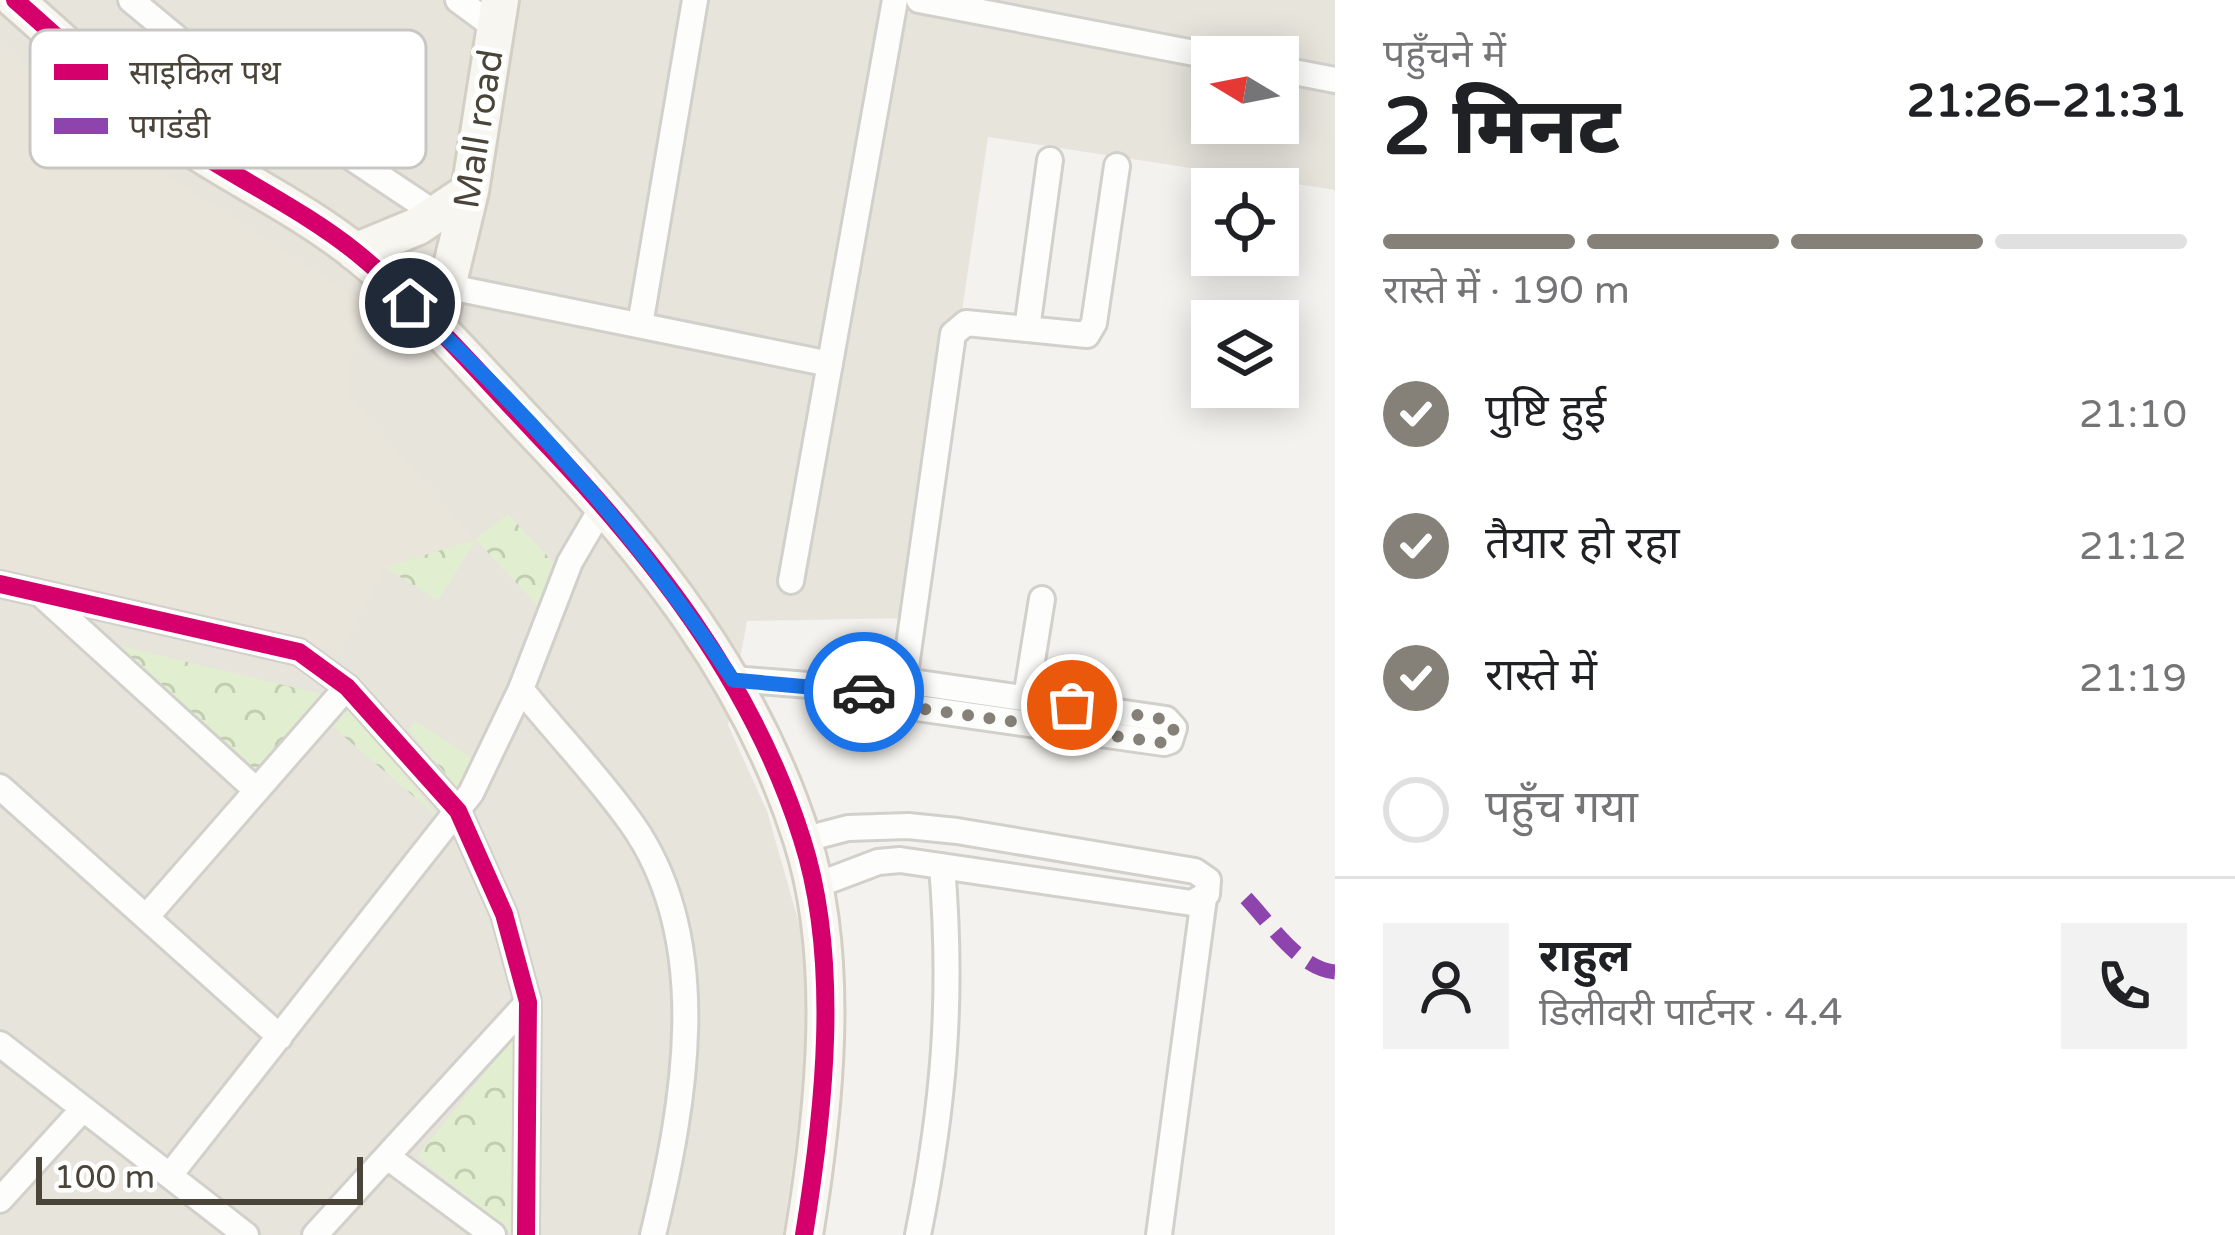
<!DOCTYPE html>
<html lang="hi">
<meta charset="utf-8">
<style>
body{margin:0;font-family:"Varela Round","Noto Sans Devanagari",sans-serif;background:#f2f2f2;color:#202124;height:100vh;display:flex;flex-direction:column;font-size:45px;white-space:nowrap}
*{box-sizing:border-box;margin:0}
p{font-size:39px;color:#757577}
.icon{flex:none;width:66px;height:66px;fill:none;stroke:currentColor;stroke-width:2;stroke-linecap:round;stroke-linejoin:round}
.map{position:relative;flex:1;overflow:hidden}
.sheet{display:flex;flex-direction:column;background:#fff;width:900px}
.sheet>*{flex:none}
.needle{width:78px;rotate:280deg}
.buttons{position:absolute;left:1191px;top:36px;display:grid;gap:24px}
.buttons a{display:grid;place-items:center;width:108px;height:108px;border-radius:0px;background:#fff;box-shadow:0 6px 30px #0003;font-size:60px}
.scale{position:absolute;left:36px;bottom:30px;width:327px;box-sizing:border-box;padding-left:12px;border:6px solid #4b4439;border-top:0;font-size:33px;line-height:42px;white-space:nowrap;color:#4b4439;-webkit-text-stroke:9px #fff;paint-order:stroke}
.pin{position:absolute;display:grid;place-items:center;width:102px;height:102px;color:#fff;margin:-51px;border:6px solid #fff;border-radius:50%;box-shadow:0 3px 12px #0007}
.courier{position:absolute;display:grid;place-items:center;width:120px;height:120px;margin:-60px;border:9px solid #1a73e8;border-radius:50%;background:#fff;color:#222;box-shadow:0 3px 15px #0007}
.head em{font-style:normal;font-weight:800}
.head div{display:flex;flex-direction:column-reverse}
.head{display:flex;align-items:center;justify-content:space-between;height:204px;padding:0 48px}
h1{font-size:78px;font-weight:800;line-height:90px}
.bar{display:grid;grid-template-columns:repeat(4,1fr);gap:18px 12px;align-content:center;height:144px;padding:0 48px}
.bar i{height:15px;border-radius:9px;background:#e0e0e0}
.bar .on{background:#868178}
.bar p{grid-column:span 4}
.line{display:flex;align-items:center;gap:30px;padding:0 48px;border-top:3px solid #e0e0e0}
.line div{flex:1}
.round{display:grid;place-items:center;flex:none;width:126px;height:126px;border-radius:0px;background:#f2f2f2}
ol{padding:0 48px;list-style:none}
li{display:flex;align-items:center;gap:36px;height:132px}
li p{margin-inline-start:auto}
li .icon{padding:12px;border-radius:50%;background:#868178;color:#fff;stroke-width:4}
li:last-child{color:#757577}
li i{width:66px;height:66px;border:6px solid #e0e0e0;border-radius:50%}
main{display:flex;flex:1;min-height:0}
.map>svg:first-child{display:block}
.residential{fill:#e7e4dc;fill-rule:evenodd}
.education{fill:#eae5da}
.forest{fill:url(#forest-crowns)}
.lines{fill:none;stroke-linecap:round;stroke-linejoin:round}
.street-casing{stroke:#d2d0cb;stroke-width:30}
.secondary-casing{stroke:#d3cfc5;stroke-width:42}
.street{stroke:#fdfdfc;stroke-width:24}
.secondary{stroke:#f7f6f1;stroke-width:36}
.quiet{stroke:#8e44ad;stroke-width:15;stroke-dasharray:30 15;stroke-linecap:butt}
.cycleway-casing{stroke:#fff;stroke-width:26}
.cycleway{stroke:#d6006c;stroke-width:18}
.done{stroke:#868178;stroke-width:12;stroke-dasharray:0 21.6}
.route{stroke:#1a73e8;stroke-width:15}
.labels{text-anchor:middle;dominant-baseline:central;stroke-width:10;stroke-linejoin:round;paint-order:stroke}
.street-label{font-size:36px;fill:#4b4439;stroke:#fff}
.key{fill:#fff;stroke:#c9c7c4;stroke-width:3}
.key-label{font-size:33px;fill:#4b4439}
</style>
<main>
<div class="map">
<svg width="1335" height="1235" viewBox="0 0 1335 1235">
<defs>
<pattern id="forest-crowns" width="20" height="18" patternUnits="userSpaceOnUse" patternTransform="scale(3)"><rect width="20" height="18" fill="#e1eecf"/><path d="M2 6a3 3 0 1 1 6 0M12 15a3 3 0 1 1 6 0" fill="none" stroke="#c3cdb2"/></pattern>
</defs>
<rect width="100%" height="100%" fill="#f4f2ee"/>
<path class="residential" d="M 0,0 L 1335,0 L 1335,190 L 988,137 L 916,618 L 747,621 L 728,725 L 767,811 L 805,944 L 807,1013 L 802,1099 L 783,1235 L 0,1235 ZM 1212,57 L 1278,57 L 1278,123 L 1212,123 Z"/>
<path class="education" d="M 0,44 L 105,136 L 361,301 L 345,393 L 475,540 L 385,567 L 341,650 L 0,574 Z"/>
<path class="forest" d="M 508,514 L 554,563 L 539,607 L 476,540 L 438,601 L 385,567 L 475,540 Z
M 100,641 L 321,694 L 256,772 Z
M 349,707 L 441,820 L 333,727 Z
M 415,721 L 475,760 L 459,789 L 408,730 Z
M 524,1025 L 513,1235 L 417,1156 Z"/>
<g class="lines">
<defs>
<path id="street" d="M 131,0 L 196,54 L 436,214
M 458,0 L 496,28
M 919,0 L 1215,57
M 1278,69 L 1335,80
M 450,287 L 830,364
M 640,325 L 695,0
M 1027,329 L 1050,160
M 791,581 L 895,0
M 0,584 L 299,652 L 347,687 L 458,811 L 504,914 L 528,1002 L 526,1235
M 44,597 L 255,789
M 733,679 L 858,689 L 885,678 L 1166,719 L 1174,728 L 1170,741 L 1164,743 L 882,703 L 858,689
M 904,681 L 953,334 L 966,323 L 1087,335 L 1094,323 L 1117,166
M 521,689 C 557,734 599,777 632,824 C 715,942 684,1106 653,1235
M 1026,698 L 1042,599
M 0,787 L 280,1037
M 802,840 L 848,828 L 908,826 L 957,831 L 1195,871 L 1208,880 L 1207,894 L 1192,903 L 900,860 L 878,862 L 812,887
M 148,915 L 347,687
M 0,1044 L 246,1235
M 389,1158 L 493,1235
M 170,1175 L 471,793 L 521,689 L 570,562 L 604,504
M 0,1200 L 82,1110
M 315,1235 L 528,1002
M 918,1235 C 944,1105 953,999 942,866
M 1159,1235 L 1204,898"/>
<path id="secondary" d="M 15,0 C 62,41 109,86 159,125 C 221,172 296,204 357,253 C 422,306 478,372 536,433 C 649,551 752,680 802,839 C 841,960 824,1112 804,1235
M 355,252 L 418,226 L 470,191
M 437,328 L 470,191 L 500,0"/>
</defs>
<use href="#street" class="street-casing"/>
<use href="#secondary" class="secondary-casing"/>
<use href="#street" class="street"/>
<use href="#secondary" class="secondary"/>
<path class="quiet" d="M 1246,898 C 1270,923 1299,969 1335,972"/>
<defs>
<path id="cycleway" d="M 15,0 C 62,41 109,86 159,125 C 221,172 296,204 357,253 C 422,306 478,372 536,433 C 649,551 752,680 802,839 C 841,960 824,1112 804,1235
M 0,584 L 299,652 L 347,687 L 458,811 L 504,914 L 528,1002 L 526,1235"/>
</defs>
<use href="#cycleway" class="cycleway-casing"/>
<use href="#cycleway" class="cycleway"/>
</g>
<g class="lines">
<path class="done" d="M 864,692 L 882,703 L 1164,743 L 1170,741 L 1174,728 L 1169,720 L 1072,705"/>
<path class="route" d="M 410,303 C 531,416 642,541 733,680 L 864,692"/>
</g>
<g class="labels">
<g class="street-label">
<text transform="translate(479 129) rotate(-81)">Mall road</text>
</g>
</g>
<rect x="30" y="30" width="396" height="138" rx="18" class="key"/>
<rect x="54" y="64" width="54" height="16" fill="#d6006c"/>
<rect x="54" y="118" width="54" height="16" fill="#8e44ad"/>
<g class="key-label">
<text x="129" y="84">साइकिल पथ</text>
<text x="129" y="138">पगडंडी</text>
</g>
</svg>
<div class="buttons">
<a><svg class="needle" viewBox="-14 -14 28 28"><path d="M0-13l5 13h-10z" fill="#e53935"/><path d="M0 13l5-13h-10z" fill="#757577"/></svg></a>
<a><svg class="icon" aria-label="locate" viewBox="0 0 24 24"><circle cx="12" cy="12" r="6"/><path d="M12 2v4M12 18v4M2 12h4M18 12h4"/></svg></a>
<a><svg class="icon" aria-label="layers" viewBox="0 0 24 24"><path d="M12 4l9 5-9 5-9-5zM3 14l9 5 9-5"/></svg></a>
</div>
<div class="scale">100 m</div>
<div class="pin" style="left:1072px;top:705px;background:#ea580c"><svg class="icon" aria-label="bag" viewBox="0 0 24 24"><path d="M5 8h14l-1 12H6zM9 8a3 3 0 0 1 6 0"/></svg></div>
<div class="pin" style="left:410px;top:303px;background:#1f2937"><svg class="icon" aria-label="home" viewBox="0 0 24 24"><path d="M3 11l9-7 9 7M6 9v11h12V9"/></svg></div>
<div class="courier" style="left:864px;top:692px"><svg class="icon" aria-label="car" viewBox="0 0 24 24"><path d="M5 17H2v-5l4-1 3-4h7l3 4 3 1v5h-3M9 17h6M6 11h13"/><circle cx="7" cy="17" r="2"/><circle cx="17" cy="17" r="2"/></svg></div>
</div>
<section class="sheet">
<div class="head"><div><h1>2 मिनट</h1><p>पहुँचने में</p></div><em>21:26–21:31</em></div>
<div class="bar"><i class="on"></i><i class="on"></i><i class="on"></i><i></i><p>रास्ते में · 190 m</p></div>
<ol>
<li><svg class="icon" aria-label="check" viewBox="0 0 24 24"><path d="M5 12l5 5 9-10"/></svg>पुष्टि हुई<p>21:10</p></li>
<li><svg class="icon" aria-label="check" viewBox="0 0 24 24"><path d="M5 12l5 5 9-10"/></svg>तैयार हो रहा<p>21:12</p></li>
<li><svg class="icon" aria-label="check" viewBox="0 0 24 24"><path d="M5 12l5 5 9-10"/></svg>रास्ते में<p>21:19</p></li>
<li><i></i>पहुँच गया</li>
</ol>
<div class="line" style="height:216px"><a class="round"><svg class="icon" aria-label="person" viewBox="0 0 24 24"><circle cx="12" cy="8" r="4"/><path d="M4 21q1-7 8-7t8 7"/></svg></a><div><b>राहुल</b><p>डिलीवरी पार्टनर · 4.4</p></div><a class="round"><svg class="icon" aria-label="phone" viewBox="0 0 24 24"><path d="M5 4h4l2 5-3 2q2 4 5 5l2-3 5 2v4C11 20 4 13 5 4z"/></svg></a></div>
</section>
</main>
